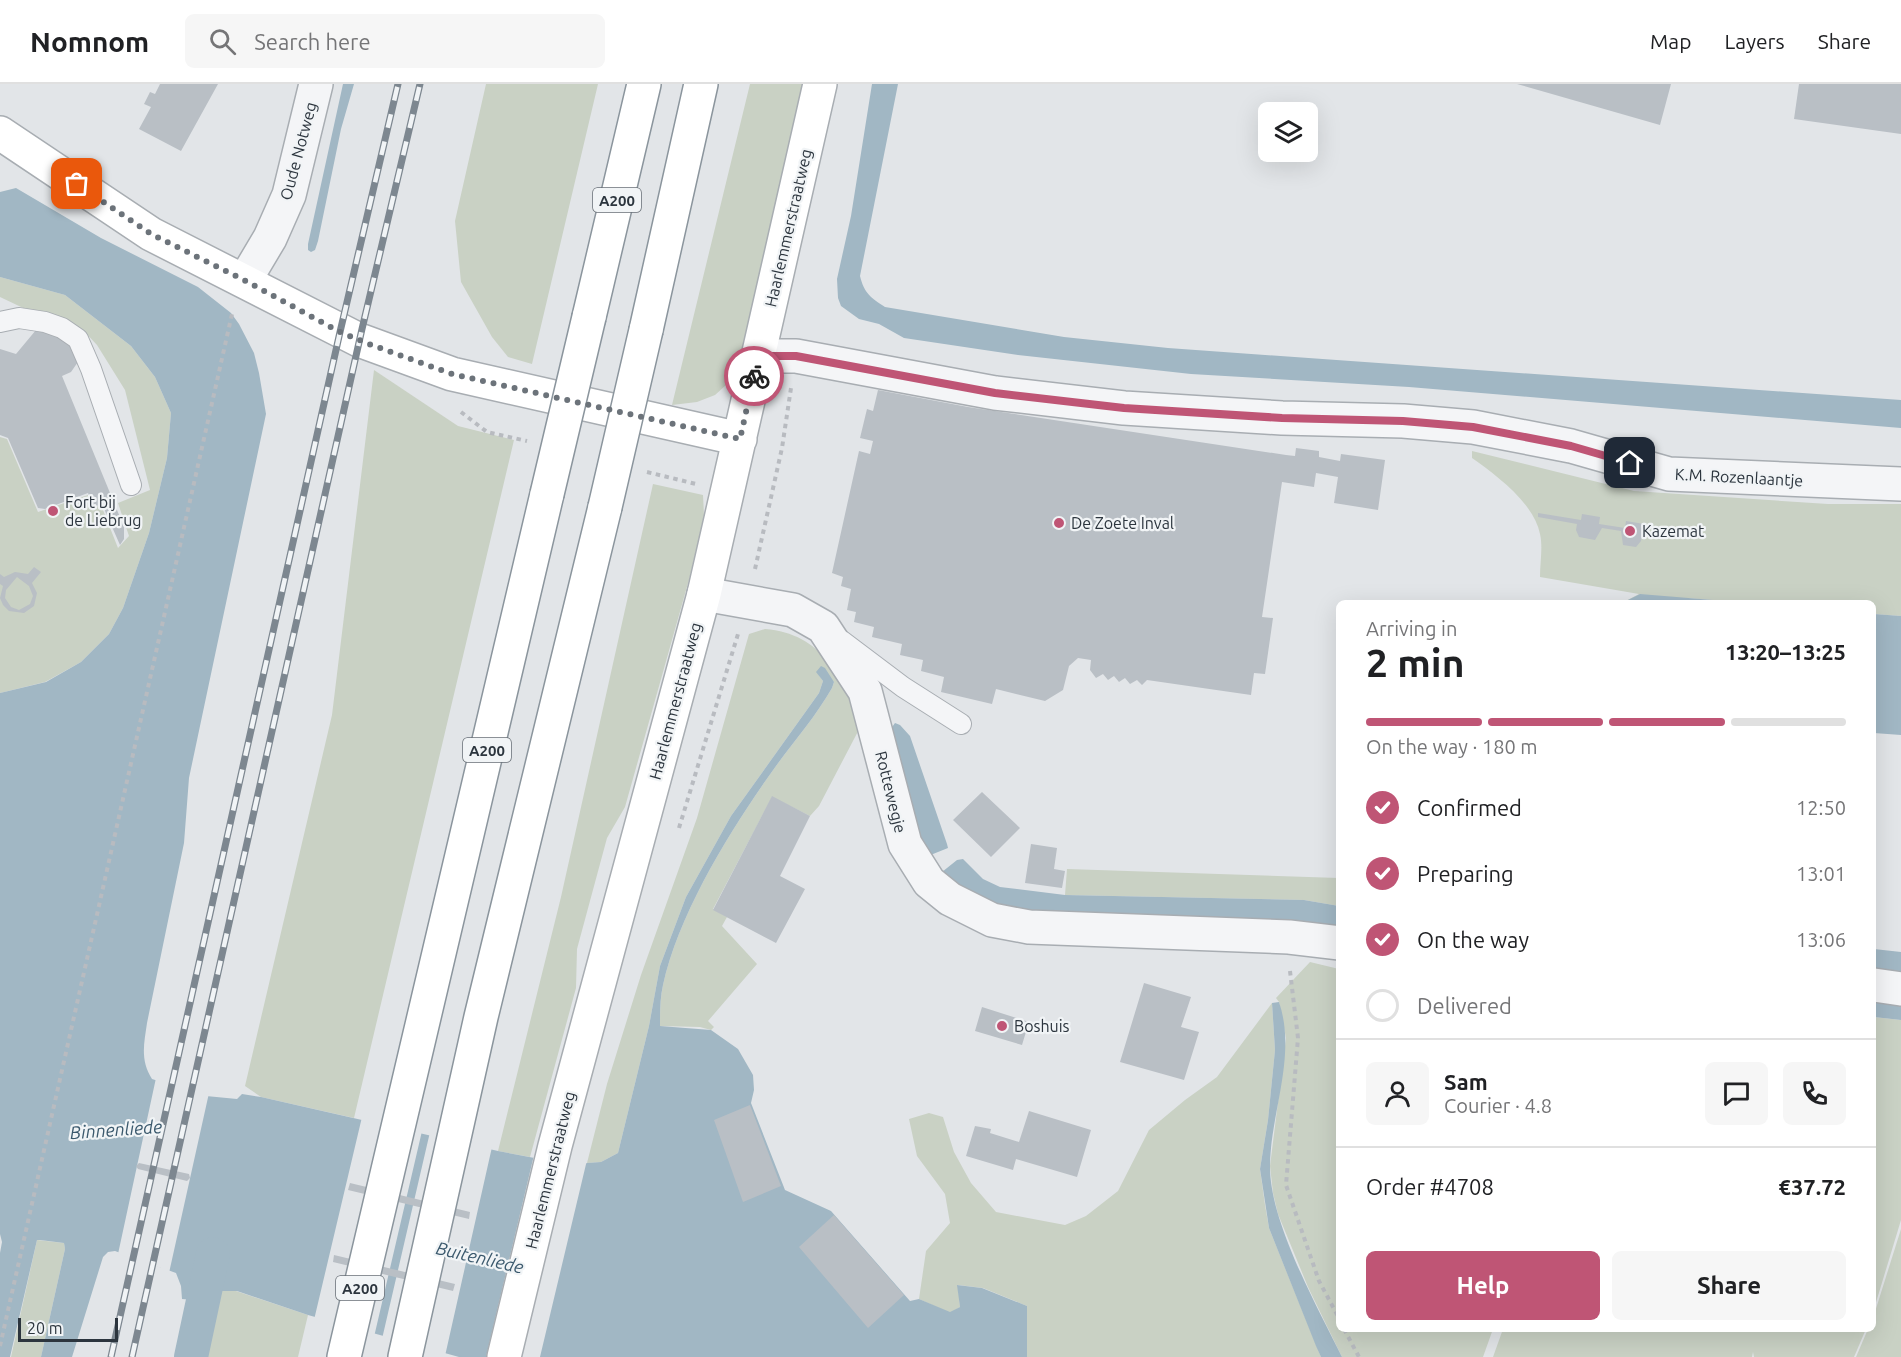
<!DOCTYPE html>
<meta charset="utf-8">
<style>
body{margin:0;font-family:Ubuntu,sans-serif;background:#f6f6f6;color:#202124;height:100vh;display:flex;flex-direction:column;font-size:22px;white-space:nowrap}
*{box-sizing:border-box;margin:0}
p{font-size:20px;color:#757577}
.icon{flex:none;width:33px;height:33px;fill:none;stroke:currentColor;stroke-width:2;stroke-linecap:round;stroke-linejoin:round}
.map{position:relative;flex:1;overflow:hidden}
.sheet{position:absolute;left:1336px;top:516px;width:540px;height:732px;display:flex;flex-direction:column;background:#fff;border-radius:9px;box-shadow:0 6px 24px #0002}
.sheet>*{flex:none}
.controls{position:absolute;left:1258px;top:18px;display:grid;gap:12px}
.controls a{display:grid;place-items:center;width:60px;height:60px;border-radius:9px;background:#fff;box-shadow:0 6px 24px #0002;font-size:30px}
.scale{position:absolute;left:18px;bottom:15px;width:100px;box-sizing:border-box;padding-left:6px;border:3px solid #2c353e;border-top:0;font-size:16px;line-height:21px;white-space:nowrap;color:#2c353e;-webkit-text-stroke:4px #f1f4f6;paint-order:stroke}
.pin{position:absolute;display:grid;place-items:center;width:51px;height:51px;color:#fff;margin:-26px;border-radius:12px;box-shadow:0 3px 9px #0006}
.courier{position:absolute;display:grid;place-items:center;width:60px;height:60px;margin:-30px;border:4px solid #bf5575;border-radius:50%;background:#fff;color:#222;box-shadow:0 2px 8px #0007}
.summary em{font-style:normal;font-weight:700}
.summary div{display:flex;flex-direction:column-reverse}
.summary{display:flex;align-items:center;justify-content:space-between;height:102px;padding:0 30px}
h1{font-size:39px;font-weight:700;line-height:45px}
.bar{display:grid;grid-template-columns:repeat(4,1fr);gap:9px 6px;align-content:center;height:72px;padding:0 30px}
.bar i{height:8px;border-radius:4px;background:#e0e0e0}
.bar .active{background:#bf5575}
.bar p{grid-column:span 4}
.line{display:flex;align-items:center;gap:15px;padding:0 30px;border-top:2px solid #e0e0e0}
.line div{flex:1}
.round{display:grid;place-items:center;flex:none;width:63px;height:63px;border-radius:9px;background:#f6f6f6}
ol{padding:0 30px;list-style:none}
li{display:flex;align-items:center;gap:18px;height:66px}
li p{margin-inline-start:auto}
li .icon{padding:6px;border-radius:50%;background:#bf5575;color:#fff;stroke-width:4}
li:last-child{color:#757577}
li i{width:33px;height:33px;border:3px solid #e0e0e0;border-radius:50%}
.button{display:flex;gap:12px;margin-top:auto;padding:12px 30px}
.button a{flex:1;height:69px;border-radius:9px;background:#bf5575;color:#fff;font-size:24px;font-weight:700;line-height:69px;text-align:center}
.button a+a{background:#f6f6f6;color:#202124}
header{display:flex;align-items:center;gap:36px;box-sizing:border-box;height:84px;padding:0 30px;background:#fff;border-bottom:2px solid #e0e0e0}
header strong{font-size:28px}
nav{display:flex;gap:33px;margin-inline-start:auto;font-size:21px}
.search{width:420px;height:54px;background:#f6f6f6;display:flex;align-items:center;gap:15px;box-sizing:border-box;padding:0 21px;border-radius:9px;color:#757577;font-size:22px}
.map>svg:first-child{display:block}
.green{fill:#c9d1c4}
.water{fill:#a1b7c4}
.pier{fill:#e2e5e8}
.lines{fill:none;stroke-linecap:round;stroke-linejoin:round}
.canal{stroke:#a1b7c4;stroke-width:34}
.building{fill:#b9bfc5;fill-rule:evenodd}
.lane-casing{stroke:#a8adb2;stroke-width:22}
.street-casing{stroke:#a8adb2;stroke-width:36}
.secondary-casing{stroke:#a8adb2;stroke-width:36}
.highway-casing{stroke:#8b959d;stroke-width:36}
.path{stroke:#b8bbc0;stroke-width:4;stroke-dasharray:4.5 4.5;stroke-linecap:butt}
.lane{stroke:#f4f5f7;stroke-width:20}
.street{stroke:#f4f5f7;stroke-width:33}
.secondary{stroke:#fff;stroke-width:33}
.highway{stroke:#fff;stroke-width:33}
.rail-casing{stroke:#7d8790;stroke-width:7}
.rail{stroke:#f1f4f6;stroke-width:4.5;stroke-dasharray:14;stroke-linecap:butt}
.highway-bridge-casing{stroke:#8b959d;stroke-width:36;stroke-linecap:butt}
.highway-bridge{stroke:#fff;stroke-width:33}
.done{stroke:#6c737a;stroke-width:6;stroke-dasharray:0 10.8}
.route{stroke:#bf5575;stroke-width:8}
.poi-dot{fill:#bf5575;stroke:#f1f4f6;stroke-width:2}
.labels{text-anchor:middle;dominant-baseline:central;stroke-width:4.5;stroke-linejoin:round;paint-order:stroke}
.shield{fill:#f1f4f6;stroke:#676e75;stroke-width:1.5}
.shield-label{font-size:15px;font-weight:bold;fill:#2c353e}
.street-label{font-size:16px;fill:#2c353e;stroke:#f1f4f6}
.poi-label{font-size:16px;fill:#2c353e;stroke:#f1f4f6;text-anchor:start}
.water-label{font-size:18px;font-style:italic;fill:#3b596d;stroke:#f1f4f6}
</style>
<header>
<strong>Nomnom</strong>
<div class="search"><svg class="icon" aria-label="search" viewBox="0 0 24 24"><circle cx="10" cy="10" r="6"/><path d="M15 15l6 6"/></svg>Search here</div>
<nav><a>Map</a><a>Layers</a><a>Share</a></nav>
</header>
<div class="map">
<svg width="1901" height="1273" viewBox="0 0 1901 1273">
<rect width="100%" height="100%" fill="#e2e5e8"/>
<path class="green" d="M 486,0 L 598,0 L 532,280 L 508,273 L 492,253 L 461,198 L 455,137 Z
M 750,0 L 803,0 L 736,292 L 715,311 L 697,318 L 672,321 Z
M 0,193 L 65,211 L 131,262 L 155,293 L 171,329 L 167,374 L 149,449 L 123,524 L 109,550 L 81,578 L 45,598 L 0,609 L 0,353 L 7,355 L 38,428 L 88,411 L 93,424 L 101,421 L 118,464 L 129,452 L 118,419 L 150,406 L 125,306 L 97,261 L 82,245 L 59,232 L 38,231 L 0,213 Z
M 374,286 L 458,342 L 514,356 L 354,1034 L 261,1013 L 245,1002 L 332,631 Z
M 1472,367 L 1634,407 L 1828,420 L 1901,420 L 1901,532 L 1874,530 L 1874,519 L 1749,519 L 1687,514 L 1622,519 L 1639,510 L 1540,493 C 1540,479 1543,463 1540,450 C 1534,419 1496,391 1472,374 Z
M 653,400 L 703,411 L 704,431 L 690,492 L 625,723 L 607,754 L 577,865 L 576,904 L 530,1073 L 498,1067 L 561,813 Z
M 765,545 C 823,550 837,591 865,634 L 819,722 L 810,732 L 772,713 L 713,825 L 727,833 L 722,842 L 757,880 L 708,937 L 714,943 L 711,946 L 700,943 L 660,942 C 660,929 660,915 663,901 C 679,828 732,743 776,682 C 795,656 816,632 832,604 L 834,598 L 818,590 L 823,597 L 819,609 L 731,732 L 686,813 L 660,882 L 649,942 L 618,1069 L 601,1078 L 587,1079 L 607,1000 L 641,891 L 697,734 L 749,550 Z
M 1067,785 L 1339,794 L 1339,822 L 1304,816 L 1065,811 Z
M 1310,878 L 1339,885 L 1340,1245 L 1493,1245 L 1483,1273 L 1342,1273 L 1308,1203 L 1278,1130 L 1273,1109 L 1270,1082 L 1286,954 L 1279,918 L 1276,914 Z
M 1272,919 L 1275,966 L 1268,1036 L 1260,1085 L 1265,1121 L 1269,1144 L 1321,1273 L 1027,1273 L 1027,1222 L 983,1204 L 958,1201 L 960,1223 L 950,1229 L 919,1215 L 926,1167 L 950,1139 L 945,1110 L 917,1072 L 909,1035 L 929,1029 L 943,1033 L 954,1068 L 971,1099 L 996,1128 L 1065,1141 L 1086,1132 L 1118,1107 L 1149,1046 L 1185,1016 L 1217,993 Z
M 1874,933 L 1901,936 L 1901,1136 L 1874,1225 Z
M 1901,1145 L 1901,1273 L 1856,1273 L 1868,1245 L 1874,1245 L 1874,1231 Z
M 37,1156 L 64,1159 L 65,1165 L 41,1273 L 11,1273 Z
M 223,1206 L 236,1207 L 308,1231 L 298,1273 L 206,1273 L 219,1212 Z
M 1503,1245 L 1866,1245 L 1854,1273 L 1754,1273 L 1753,1268 L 1752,1273 L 1493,1273 Z"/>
<path class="water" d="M 343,0 L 354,0 L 341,45 L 318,157 L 315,166 L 311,168 L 308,166 L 308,160 Z
M 872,0 L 898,0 L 860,192 C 864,209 871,214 885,223 L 1064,253 L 1168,264 L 1901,316 L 1901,344 L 1409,303 L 1191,290 L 1018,271 L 904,254 L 879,240 L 859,235 L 841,222 L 838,214 L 837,195 L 851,132 Z
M 16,104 L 101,154 L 198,203 L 231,229 L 239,240 L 254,269 L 259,289 L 266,330 L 189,694 L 184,759 L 147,939 C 144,960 140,976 152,995 L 206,1012 L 237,1015 L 242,1010 L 261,1013 L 498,1067 L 577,1082 L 587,1079 L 601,1078 L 618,1069 L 649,942 L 660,882 L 686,813 L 731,732 L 819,609 L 823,597 L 816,588 L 821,582 L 825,584 L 834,598 L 832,604 C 816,632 795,656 776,682 C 732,743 679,828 663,901 C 660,914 660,929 660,942 L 711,946 L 738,965 L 753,991 L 754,1006 L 751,1019 L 785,1106 L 831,1127 L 910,1217 L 919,1215 L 950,1228 L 960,1223 L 957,1201 L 982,1204 L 1027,1222 L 1027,1273 L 459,1273 L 308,1231 L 237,1207 L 222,1207 L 218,1218 L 182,1215 L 181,1202 L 176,1189 L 115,1167 L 108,1168 L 103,1173 L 72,1273 L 41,1273 L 65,1165 L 64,1159 L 40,1156 L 37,1156 L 10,1273 L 0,1273 L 0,1169 L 2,1158 L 0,1150 L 0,609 L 46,598 L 81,578 L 109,550 L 123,524 L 149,449 L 167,374 L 171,329 L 155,293 L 131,262 L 65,211 L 0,193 L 0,108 Z
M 1640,510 L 1749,519 L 1622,519 Z
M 1874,530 L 1901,532 L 1901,651 L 1874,649 Z
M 895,639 L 900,641 L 910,652 L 947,760 L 948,764 L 928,772 L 918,754 L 890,646 Z
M 963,775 L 983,795 L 1000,803 L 1017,805 L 1065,811 L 1304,816 L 1339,822 L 1339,847 L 1085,834 L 979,820 L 942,788 L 957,776 Z
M 1874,865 L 1901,868 L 1901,888 L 1874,886 Z
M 1279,918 C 1297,971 1271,1027 1270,1081 C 1269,1137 1317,1222 1342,1273 L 1321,1273 L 1316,1262 L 1269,1144 L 1260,1085 L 1268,1036 L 1275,966 L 1272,919 Z
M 1874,918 L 1901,922 L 1901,936 L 1874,933 Z"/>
<path class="pier" d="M 156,994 L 209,1009 L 169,1189 L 161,1186 L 161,1184 L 118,1170 Z
M 362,1033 L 422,1047 L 374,1253 L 314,1236 Z
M 430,1048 L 492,1063 L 445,1272 L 382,1255 Z
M 534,1071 L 577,1079 L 587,1076 L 540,1273 L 486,1273 Z"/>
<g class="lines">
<path class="canal" d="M 191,1273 L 213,1170"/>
</g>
<path class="building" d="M 160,0 L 218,0 L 181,67 L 139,45 L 151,23 L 144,20 L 150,8 L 155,10 Z
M 1517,0 L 1671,0 L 1660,41 Z
M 1799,0 L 1901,0 L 1901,50 L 1794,35 Z
M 36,246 L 57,248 L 74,261 L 80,275 L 71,288 L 62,292 L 124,443 L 124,455 L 120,461 L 102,420 L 94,423 L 88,409 L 45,425 L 38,424 L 8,354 L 0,351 L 0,265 L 16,270 Z
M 878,306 L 968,323 L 1286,371 L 1295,372 L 1296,364 L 1319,367 L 1319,373 L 1340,377 L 1341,370 L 1385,376 L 1378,426 L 1334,419 L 1338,393 L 1316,389 L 1314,403 L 1282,398 L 1262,533 L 1273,534 L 1265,590 L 1254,589 L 1251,611 L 1147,596 L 1142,601 L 1137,596 L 1130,600 L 1125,594 L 1119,598 L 1114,592 L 1108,596 L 1103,590 L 1096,594 L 1090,586 L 1091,576 L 1078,574 L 1069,582 L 1063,606 L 1045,617 L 996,605 L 992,620 L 941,608 L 944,593 L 921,587 L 923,576 L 900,571 L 902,560 L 872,553 L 874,543 L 854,538 L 856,528 L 847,526 L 851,505 L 841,502 L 843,493 L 832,489 L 859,367 L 870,370 L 873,357 L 860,354 L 867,325 L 873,327 Z
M 1538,429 L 1581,436 L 1582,430 L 1600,433 L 1599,440 L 1625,444 L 1626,437 L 1644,440 L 1641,457 L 1636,463 L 1623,461 L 1621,447 L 1602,444 L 1595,456 L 1579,453 L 1576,446 L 1577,440 L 1538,433 Z
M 34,483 L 41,488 L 32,499 L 37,509 L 34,522 L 24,529 L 9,527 L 3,521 L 0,514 L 3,502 L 0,500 L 0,490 L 4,493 L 15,488 L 28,490 ZM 17,493 L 29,502 L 33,512 L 30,520 L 19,526 L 11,523 L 5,514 L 6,506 Z
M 982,708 L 1020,744 L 991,773 L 953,736 Z
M 772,712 L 810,732 L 780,792 L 805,805 L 776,859 L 713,826 Z
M 1031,760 L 1057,764 L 1054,785 L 1065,787 L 1062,804 L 1025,799 Z
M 1144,899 L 1191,913 L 1181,943 L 1199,948 L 1184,996 L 1120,978 Z
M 982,923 L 1029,938 L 1022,961 L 975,947 Z
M 750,1021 L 781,1102 L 743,1118 L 714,1036 Z
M 1029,1027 L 1091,1046 L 1077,1093 L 1016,1075 L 1013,1086 L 966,1072 L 975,1042 L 991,1045 L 990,1049 L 1019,1058 Z
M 139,1079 L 189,1090 L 190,1094 L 187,1097 L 138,1085 L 136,1082 Z
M 350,1099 L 470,1128 L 469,1135 L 348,1106 Z
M 834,1131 L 904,1211 L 868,1244 L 799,1163 Z
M 334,1171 L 455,1200 L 453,1207 L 333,1178 Z"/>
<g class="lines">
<defs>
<path id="lane" d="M 0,238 L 19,234 L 45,238 L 62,244 L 78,255 L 91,285 L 131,401
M 842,557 L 903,603 L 961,640"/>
<path id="street" d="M 245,196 L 270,154 L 289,111 L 316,0
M 759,272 L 796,272 L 995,309 L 1124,324 L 1282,334 L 1403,337 L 1473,343 L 1571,362 L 1669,390 L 1901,400
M 704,510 L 793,526 L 823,543 L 865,607 L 905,760 L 929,798 L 950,815 L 992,836 L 1029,843 L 1289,853 L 1340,859
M 1874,901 L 1901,905"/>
<path id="secondary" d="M 0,49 L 151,150 L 359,256 L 452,290 L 740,355
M 504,1273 L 555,1062 L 704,510 L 820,0"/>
<path id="highway" d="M 589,233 L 644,0
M 646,246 L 701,0
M 344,1273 L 547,410
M 405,1273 L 481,933 L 605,423"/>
</defs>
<use href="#lane" class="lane-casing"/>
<use href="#street" class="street-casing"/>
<use href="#secondary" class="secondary-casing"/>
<use href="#highway" class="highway-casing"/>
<path class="path" d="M 461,328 L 487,348 L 527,357
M 647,388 L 696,400
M 755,485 L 782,364 L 791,304
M 679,744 L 738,550
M 1290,887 L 1298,954 L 1286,1101 L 1319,1197 L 1340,1236
M 1344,1245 L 1359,1273
M 0,1262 L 232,230"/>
<use href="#lane" class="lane"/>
<use href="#street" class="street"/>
<use href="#secondary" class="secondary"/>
<use href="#highway" class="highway"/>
<defs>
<path id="rail" d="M 111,1273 L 340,248 L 398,0
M 132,1273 L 362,245 L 420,0"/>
</defs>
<use href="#rail" class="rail-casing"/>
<use href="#rail" class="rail"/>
<defs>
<path id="highway-bridge" d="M 547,410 L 589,233
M 605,423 L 646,246"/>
</defs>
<use href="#highway-bridge" class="highway-bridge-casing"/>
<use href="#highway-bridge" class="highway-bridge"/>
</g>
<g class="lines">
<path class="done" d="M 77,100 L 151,150 L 244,196 L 340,248 L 369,260 L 452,290 L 740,355 L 754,292"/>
<path class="route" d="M 754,292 L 759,272 L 796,272 L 995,309 L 1124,324 L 1282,334 L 1403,337 L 1473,343 L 1571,362 L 1630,379"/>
</g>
<g class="poi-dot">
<circle cx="53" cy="427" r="6"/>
<circle cx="1059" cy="439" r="6"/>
<circle cx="1630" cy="447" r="6"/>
<circle cx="1002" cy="942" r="6"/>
</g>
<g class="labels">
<g class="shield">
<rect x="593" y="104" width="48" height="24" rx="4.5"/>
<rect x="463" y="654" width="48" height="24" rx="4.5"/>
<rect x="336" y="1192" width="48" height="24" rx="4.5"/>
</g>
<g class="shield-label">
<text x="617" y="116">A200</text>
<text x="487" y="666">A200</text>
<text x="360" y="1204">A200</text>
</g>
<g class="street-label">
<text transform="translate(298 67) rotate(-75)">Oude Notweg</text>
<text transform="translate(788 144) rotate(-77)">Haarlemmerstraatweg</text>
<text transform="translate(1739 393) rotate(3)">K.M. Rozenlaantje</text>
<text transform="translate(675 617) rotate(-75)">Haarlemmerstraatweg</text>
<text transform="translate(891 708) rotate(76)">Rottewegje</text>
<text transform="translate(550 1086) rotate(-76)">Haarlemmerstraatweg</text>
</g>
<g class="poi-label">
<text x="65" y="418">Fort bij<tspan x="65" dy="18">de Liebrug</tspan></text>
<text x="1071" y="439">De Zoete Inval</text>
<text x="1642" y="447">Kazemat</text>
<text x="1014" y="942">Boshuis</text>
</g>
<g class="water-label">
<text transform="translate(116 1045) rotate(-4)">Binnenliede</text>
<text transform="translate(480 1173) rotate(13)">Buitenliede</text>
</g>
</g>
</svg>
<div class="controls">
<a><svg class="icon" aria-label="layers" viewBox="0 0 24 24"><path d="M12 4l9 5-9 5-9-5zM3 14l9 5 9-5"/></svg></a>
</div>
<div class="scale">20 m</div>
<div class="pin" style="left:77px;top:100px;background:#ea580c"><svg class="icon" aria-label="bag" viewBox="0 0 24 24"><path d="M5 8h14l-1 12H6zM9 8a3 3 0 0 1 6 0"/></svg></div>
<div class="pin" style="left:1630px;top:379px;background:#1f2937"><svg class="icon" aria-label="home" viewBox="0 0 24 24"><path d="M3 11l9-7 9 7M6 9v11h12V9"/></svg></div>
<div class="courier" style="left:754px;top:292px"><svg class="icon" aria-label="bike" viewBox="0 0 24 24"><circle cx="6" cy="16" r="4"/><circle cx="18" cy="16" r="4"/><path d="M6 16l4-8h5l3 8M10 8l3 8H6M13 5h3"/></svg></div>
<section class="sheet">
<div class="summary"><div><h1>2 min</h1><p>Arriving in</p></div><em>13:20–13:25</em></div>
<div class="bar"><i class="active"></i><i class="active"></i><i class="active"></i><i></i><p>On the way · 180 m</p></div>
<ol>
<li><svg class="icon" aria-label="check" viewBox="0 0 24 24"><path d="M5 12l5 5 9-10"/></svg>Confirmed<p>12:50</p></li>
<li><svg class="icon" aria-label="check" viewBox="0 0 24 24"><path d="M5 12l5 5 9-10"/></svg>Preparing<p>13:01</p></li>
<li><svg class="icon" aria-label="check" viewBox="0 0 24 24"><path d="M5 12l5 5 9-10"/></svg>On the way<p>13:06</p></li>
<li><i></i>Delivered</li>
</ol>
<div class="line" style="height:108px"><a class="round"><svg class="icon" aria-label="person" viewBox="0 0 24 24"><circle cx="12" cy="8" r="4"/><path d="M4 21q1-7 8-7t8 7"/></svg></a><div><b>Sam</b><p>Courier · 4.8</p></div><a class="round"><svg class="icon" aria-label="chat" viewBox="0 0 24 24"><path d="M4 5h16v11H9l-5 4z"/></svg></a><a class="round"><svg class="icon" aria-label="phone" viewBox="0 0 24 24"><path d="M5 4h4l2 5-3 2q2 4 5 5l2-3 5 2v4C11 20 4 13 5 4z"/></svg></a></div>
<div class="line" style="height:78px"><div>Order #4708</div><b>€37.72</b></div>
<div class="button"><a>Help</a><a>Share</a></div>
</section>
</div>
